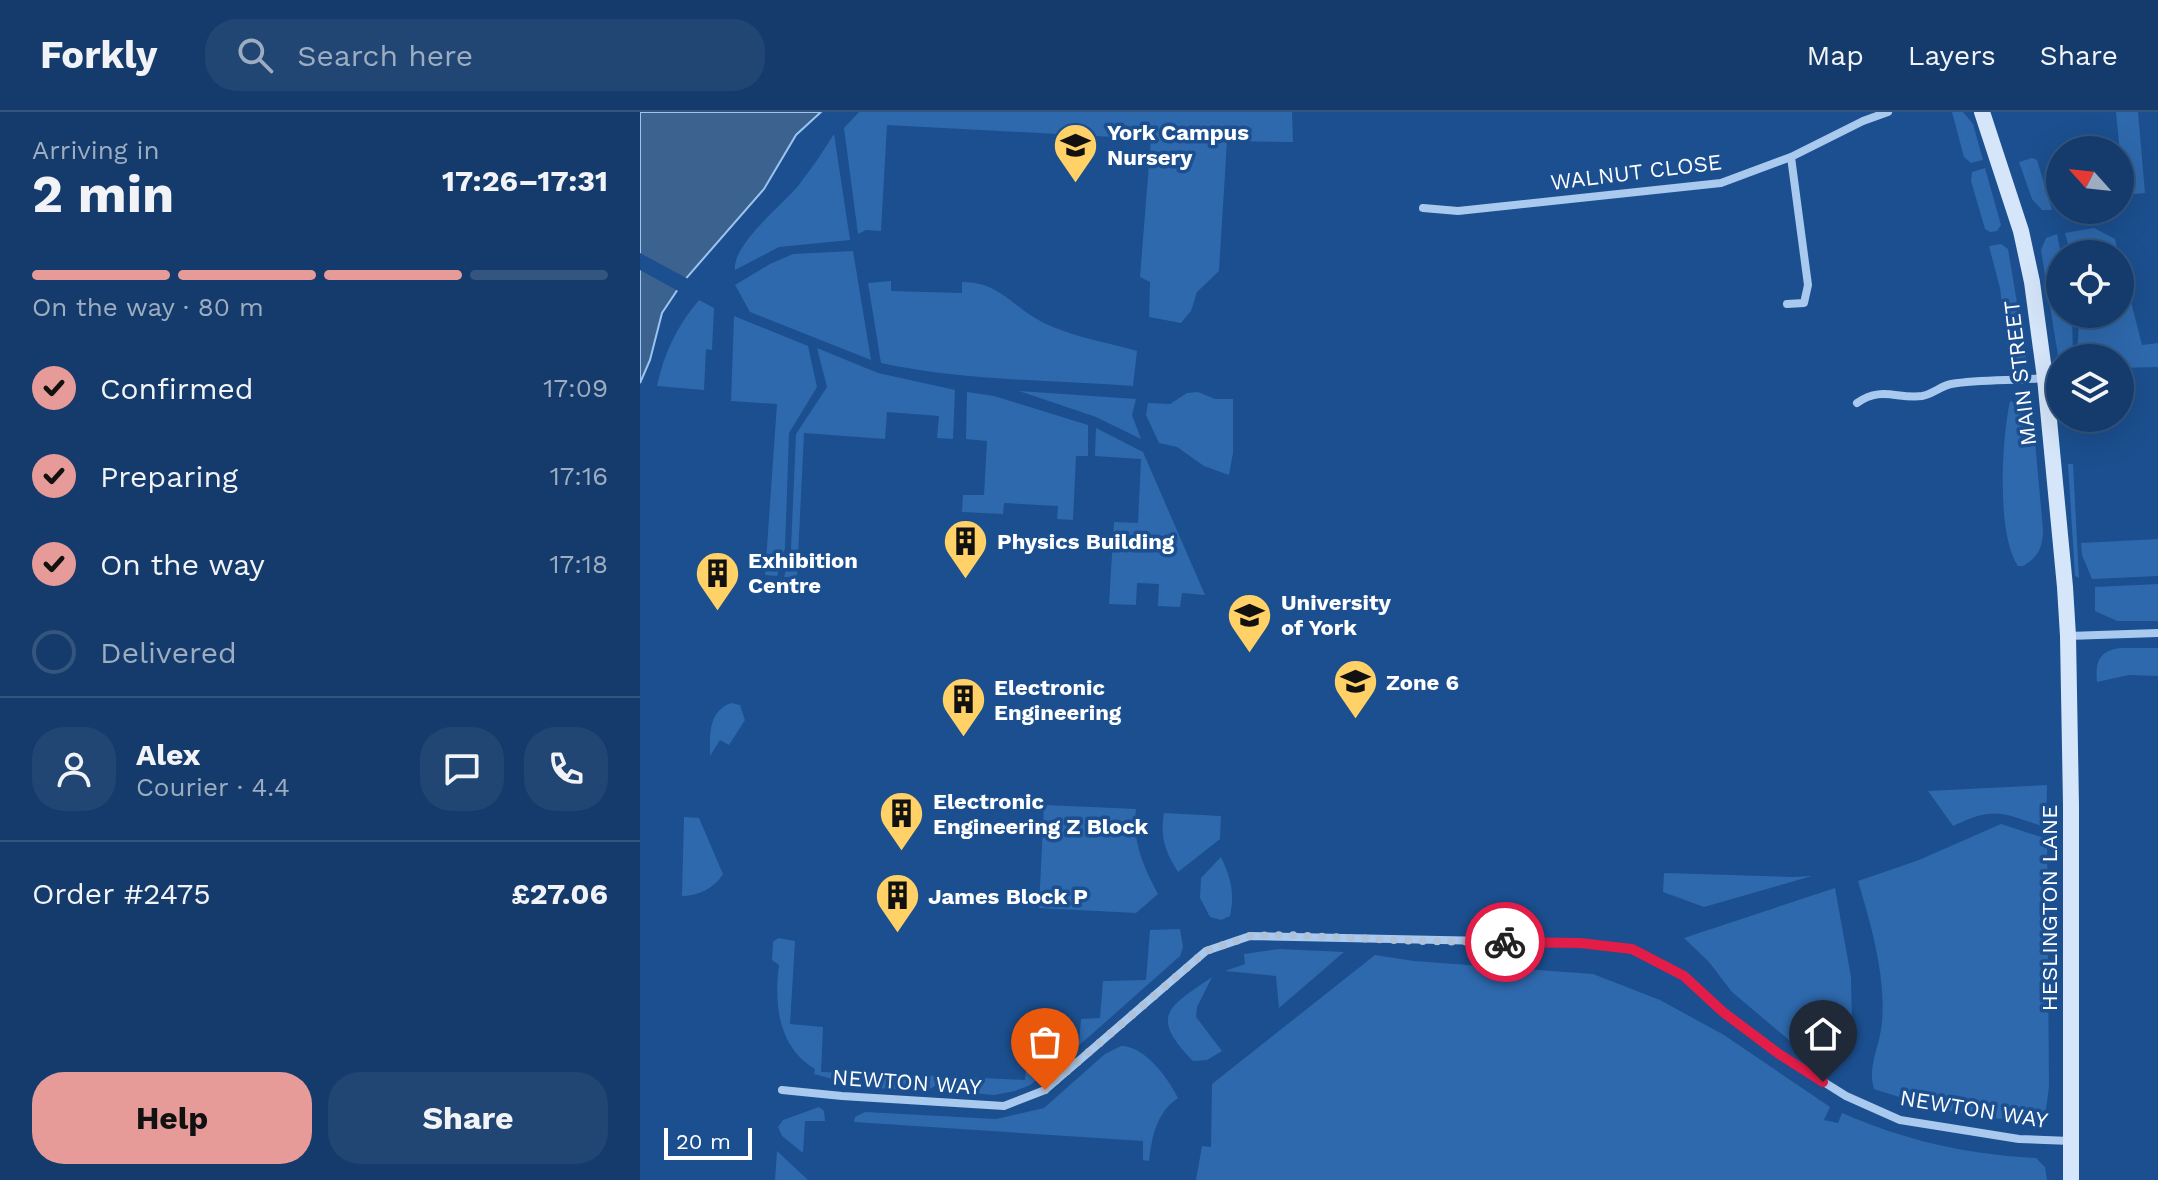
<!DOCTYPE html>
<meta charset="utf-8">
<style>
body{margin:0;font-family:"Work Sans",sans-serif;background:#214673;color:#f1f3f6;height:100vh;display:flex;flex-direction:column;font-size:30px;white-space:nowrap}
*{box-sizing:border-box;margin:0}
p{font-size:26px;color:#9dadc1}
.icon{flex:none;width:44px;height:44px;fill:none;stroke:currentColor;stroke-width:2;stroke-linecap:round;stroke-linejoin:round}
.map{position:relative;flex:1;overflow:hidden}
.drawer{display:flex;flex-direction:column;background:#143b6b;width:640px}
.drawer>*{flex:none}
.needle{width:52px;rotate:297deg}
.controls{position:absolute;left:1406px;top:24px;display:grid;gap:16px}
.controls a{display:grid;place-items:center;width:88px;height:88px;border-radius:50%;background:#143b6b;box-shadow:0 8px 32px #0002,0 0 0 2px #33557e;font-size:40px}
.scale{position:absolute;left:24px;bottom:20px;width:88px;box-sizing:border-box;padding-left:8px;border:4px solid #fff;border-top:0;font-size:22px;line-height:28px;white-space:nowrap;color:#fff;-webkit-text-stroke:6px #1b4f8f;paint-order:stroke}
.pin{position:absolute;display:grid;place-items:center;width:68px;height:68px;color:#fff;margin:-82px -34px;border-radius:50% 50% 50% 0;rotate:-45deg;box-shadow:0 0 8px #0007}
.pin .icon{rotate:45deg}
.courier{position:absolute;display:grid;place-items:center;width:80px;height:80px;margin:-40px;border:6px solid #e11d48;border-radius:50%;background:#fff;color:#222;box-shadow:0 2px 10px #0007}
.headline em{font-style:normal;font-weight:700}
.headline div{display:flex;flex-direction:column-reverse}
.headline{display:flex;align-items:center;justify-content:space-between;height:136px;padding:0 32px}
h1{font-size:52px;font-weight:700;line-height:60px}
.bar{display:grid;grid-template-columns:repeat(4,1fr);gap:12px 8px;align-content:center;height:96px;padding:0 32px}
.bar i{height:10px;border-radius:6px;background:#33557e}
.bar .current{background:#e69b98}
.bar p{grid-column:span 4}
.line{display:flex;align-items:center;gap:20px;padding:0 32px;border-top:2px solid #33557e}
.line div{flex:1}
.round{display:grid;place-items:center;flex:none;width:84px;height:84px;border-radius:32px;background:#214673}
ol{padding:0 32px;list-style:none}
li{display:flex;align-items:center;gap:24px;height:88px}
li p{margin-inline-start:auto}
li .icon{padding:8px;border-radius:50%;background:#e69b98;color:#111;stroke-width:4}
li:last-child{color:#9dadc1}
li i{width:44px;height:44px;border:4px solid #33557e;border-radius:50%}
.primary-button{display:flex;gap:16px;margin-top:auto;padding:16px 32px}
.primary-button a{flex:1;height:92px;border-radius:32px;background:#e69b98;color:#111;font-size:32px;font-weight:700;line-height:92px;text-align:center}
.primary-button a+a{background:#214673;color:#f1f3f6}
header{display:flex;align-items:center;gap:48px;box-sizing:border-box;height:112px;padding:0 40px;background:#143b6b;border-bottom:2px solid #33557e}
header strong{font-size:38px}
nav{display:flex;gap:44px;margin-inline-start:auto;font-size:28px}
.search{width:560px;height:72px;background:#214673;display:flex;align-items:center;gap:20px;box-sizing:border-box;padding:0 28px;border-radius:32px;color:#9dadc1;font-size:30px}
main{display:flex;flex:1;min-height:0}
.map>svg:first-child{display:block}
.green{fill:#2e69ad}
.water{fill:#3c6290;stroke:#9cc4f0;stroke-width:2}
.pier{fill:#1b4f8f}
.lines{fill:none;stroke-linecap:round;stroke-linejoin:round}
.street{stroke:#a9c9ee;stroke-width:8}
.secondary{stroke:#d6e6fa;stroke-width:16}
.done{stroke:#afc1d8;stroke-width:8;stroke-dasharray:0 14.4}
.route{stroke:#e11d48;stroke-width:10}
.labels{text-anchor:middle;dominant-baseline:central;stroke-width:7;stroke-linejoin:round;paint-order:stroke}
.poi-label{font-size:22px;font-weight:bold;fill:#fff;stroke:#1b4f8f;text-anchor:start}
.street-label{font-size:22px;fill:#fff;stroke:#1b4f8f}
</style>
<header>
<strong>Forkly</strong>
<div class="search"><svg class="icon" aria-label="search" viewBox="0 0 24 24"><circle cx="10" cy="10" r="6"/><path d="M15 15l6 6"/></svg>Search here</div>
<nav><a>Map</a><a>Layers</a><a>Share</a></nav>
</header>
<main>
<section class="drawer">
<div class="headline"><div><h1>2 min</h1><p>Arriving in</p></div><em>17:26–17:31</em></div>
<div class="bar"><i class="current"></i><i class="current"></i><i class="current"></i><i></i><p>On the way · 80 m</p></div>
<ol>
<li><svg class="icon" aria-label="check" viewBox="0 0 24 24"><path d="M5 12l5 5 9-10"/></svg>Confirmed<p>17:09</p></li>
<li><svg class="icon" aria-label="check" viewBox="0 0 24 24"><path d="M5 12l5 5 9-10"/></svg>Preparing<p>17:16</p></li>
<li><svg class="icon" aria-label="check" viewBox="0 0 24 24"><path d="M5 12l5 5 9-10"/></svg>On the way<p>17:18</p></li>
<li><i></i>Delivered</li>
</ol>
<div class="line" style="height:144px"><a class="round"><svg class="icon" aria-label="person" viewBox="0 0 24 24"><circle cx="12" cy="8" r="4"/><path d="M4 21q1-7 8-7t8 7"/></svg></a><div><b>Alex</b><p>Courier · 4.4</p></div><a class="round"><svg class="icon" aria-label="chat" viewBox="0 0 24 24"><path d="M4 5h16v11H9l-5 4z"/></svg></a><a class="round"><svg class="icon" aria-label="phone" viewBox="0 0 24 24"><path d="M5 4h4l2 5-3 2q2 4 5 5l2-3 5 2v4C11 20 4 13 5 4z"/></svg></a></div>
<div class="line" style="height:104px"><div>Order #2475</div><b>£27.06</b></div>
<div class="primary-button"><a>Help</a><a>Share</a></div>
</section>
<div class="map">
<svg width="1518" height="1068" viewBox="0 0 1518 1068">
<rect width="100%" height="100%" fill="#1b4f8f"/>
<path class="green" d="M 219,0 L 652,0 L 653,30 L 587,29 L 579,159 L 557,180 L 551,199 L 541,211 L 509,205 L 510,170 L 500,165 L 511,27 L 247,13 L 241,119 L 226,118 L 218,122 L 204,16 Z
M 1312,0 L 1323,0 L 1333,12 L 1343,48 L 1331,51 L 1324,45 Z
M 1476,0 L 1498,0 L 1505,81 L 1484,83 Z
M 194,22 L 210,128 L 139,135 L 95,158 C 92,133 142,93 158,74 C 171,57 183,40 194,22 Z
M 1392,46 L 1397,48 L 1412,98 L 1402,98 L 1392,87 L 1379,50 Z
M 1345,56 L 1361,113 L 1357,119 L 1350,120 L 1345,117 L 1331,69 L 1332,60 Z
M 1454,116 L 1475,127 L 1478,141 L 1453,142 L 1450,129 L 1428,132 L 1425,121 Z
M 1417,122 L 1421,142 L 1420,202 L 1432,202 L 1433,246 L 1420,246 L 1420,256 L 1401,138 L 1406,126 Z
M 1361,132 L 1368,137 L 1386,245 L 1381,251 L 1369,250 L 1360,176 L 1349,134 Z
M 213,139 L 231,248 L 110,200 L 95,173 L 130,152 L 153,142 Z
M 251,169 L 251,179 L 322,181 L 322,170 C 360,170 371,194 402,210 C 432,225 466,230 497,239 L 493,274 C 409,268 324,269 241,251 L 228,171 Z
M 1489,182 L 1502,233 L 1518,231 L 1518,255 L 1480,256 L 1480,246 L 1437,246 L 1439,208 L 1464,204 L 1464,202 L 1480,202 L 1480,183 Z
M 59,188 L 74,196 L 72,238 L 66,237 L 64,278 L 17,274 C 24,241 37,214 59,188 Z
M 94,204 L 168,234 L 177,275 L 149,321 L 145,436 L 137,464 L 125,463 L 137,292 L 91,289 Z
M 177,236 L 238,261 L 315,278 L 313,327 L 297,326 L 299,304 L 247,300 L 245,327 L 164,321 L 157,465 L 144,465 L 151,437 L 156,322 L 187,275 Z
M 379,279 L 496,287 L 492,303 L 501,327 L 456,305 Z
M 327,280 L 354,284 L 448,313 L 448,344 L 436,344 L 433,408 L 417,407 L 418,394 L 364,391 L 363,402 L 322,400 L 323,383 L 344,383 L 347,329 L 326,327 Z
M 558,280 L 575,287 L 593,287 L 593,341 L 589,363 L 564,354 L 537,335 L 519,331 L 506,303 L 508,291 L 530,292 L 547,281 Z
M 1370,289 L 1392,297 L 1403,417 C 1403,434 1399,445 1383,454 L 1378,454 C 1356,422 1362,326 1370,289 Z
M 456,316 L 503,340 L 565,483 L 542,481 L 540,495 L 518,494 L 519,472 L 497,471 L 496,493 L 469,492 L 474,410 L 498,411 L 501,347 L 455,344 Z
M 1428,352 L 1433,352 L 1439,466 L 1435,464 Z
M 1518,427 L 1518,464 L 1452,467 L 1442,443 L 1441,431 Z
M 1518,472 L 1518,509 L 1477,509 L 1455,499 L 1455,475 Z
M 1480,536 L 1518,536 L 1518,564 L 1489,563 L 1457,570 C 1455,550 1459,539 1480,536 Z
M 91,591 L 100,593 L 105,608 L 89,633 L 80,628 L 70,644 C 70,622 68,600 91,591 Z
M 1407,673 L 1406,715 C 1362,702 1357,693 1313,714 L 1288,679 Z
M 404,693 L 496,697 C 492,729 503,754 518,782 L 496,801 L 399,796 Z
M 524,701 L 581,704 L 580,727 L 538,760 C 525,739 520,726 524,701 Z
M 44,705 L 59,706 L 83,762 C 75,776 58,784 42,784 Z
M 1361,712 L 1407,727 L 1409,975 L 1406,997 L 1394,1007 C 1339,1010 1286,994 1234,977 C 1227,953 1240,935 1242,910 C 1246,864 1231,813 1218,769 L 1279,748 Z
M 581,745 C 591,766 595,781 590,804 L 581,808 L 570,805 L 560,786 L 561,766 Z
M 1024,761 L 1153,765 L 1172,764 L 1064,795 L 1023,780 Z
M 1195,776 L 1211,865 L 1212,914 L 1204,943 L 1187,953 L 1156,934 L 1092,880 L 1069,850 L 1044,826 Z
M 540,817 L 543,835 L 540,844 L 417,953 L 390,973 L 375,979 L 354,983 L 332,981 L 322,973 L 321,965 L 385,968 L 389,930 L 439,931 L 441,907 L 460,906 L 463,869 L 506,868 L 510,818 Z
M 138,826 L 155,829 L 150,912 L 183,915 L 181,960 L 216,961 L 215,973 L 174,962 L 175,957 C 138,935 134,892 139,853 L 132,848 L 133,830 Z
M 639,837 L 704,840 L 639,896 L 636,864 L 585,859 L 605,852 L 604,842 Z
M 735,843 L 774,849 L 953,862 L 1020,888 L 1084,923 L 1190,995 L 1184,1008 L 1198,1011 L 1202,1001 C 1267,1029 1324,1042 1396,1046 L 1405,1055 L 1407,1068 L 556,1068 L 562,1034 L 571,1035 L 572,972 Z
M 572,865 L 557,895 L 556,905 L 582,939 L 567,948 L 553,949 C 508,903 529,895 572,865 Z
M 481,934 C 505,934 528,966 538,986 C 516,1001 512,1025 509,1049 L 503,1048 L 503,1029 L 214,1010 L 215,1005 L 225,1000 L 356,1007 L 404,996 L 465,942 Z
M 224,961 L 300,964 L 295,974 L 286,979 L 222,975 Z
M 179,995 L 184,999 L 185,1009 L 165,1009 L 163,1041 L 142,1024 L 138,1015 L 143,1008 Z
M 137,1039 L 168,1068 L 135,1068 Z"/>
<path class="water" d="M 0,0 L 181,0 L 156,23 L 124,77 L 42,171 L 22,201 L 10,248 L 0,271 Z"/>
<path class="pier" d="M 0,141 L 50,168 L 40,180 L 0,158 Z"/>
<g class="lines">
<path class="street" d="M 783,96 L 818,99 L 1081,71 L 1151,45 L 1223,9 L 1248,0
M 1147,192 L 1164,191 L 1168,173 L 1151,45
M 1217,291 C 1241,274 1256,287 1282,284 C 1293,282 1301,274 1311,272 C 1341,267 1374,269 1405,266
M 1428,524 L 1518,521
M 142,978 L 202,984 L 364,994 L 405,978 L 566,839 L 610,824 L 940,831 L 992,837 L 1044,864 L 1083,900 L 1139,942 L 1206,984 L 1260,1008 L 1379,1027 L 1431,1029"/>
<path class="secondary" d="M 1342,0 L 1381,119 L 1392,170 L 1405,266 L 1425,475 L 1428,524 L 1431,693 L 1431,1068"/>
</g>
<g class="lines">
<path class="done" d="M 405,978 L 566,839 L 610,824 L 645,823 L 778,829 L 865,830"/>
<path class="route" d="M 865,830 L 940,831 L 992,837 L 1044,864 L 1083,900 L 1139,942 L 1183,970"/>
</g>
<defs>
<symbol id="school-pin" viewBox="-11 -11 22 30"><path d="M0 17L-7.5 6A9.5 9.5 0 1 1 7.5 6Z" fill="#ffd166" stroke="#1b4f8f"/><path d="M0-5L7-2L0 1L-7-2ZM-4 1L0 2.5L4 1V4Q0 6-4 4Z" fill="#111"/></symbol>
<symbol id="building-pin" viewBox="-11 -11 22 30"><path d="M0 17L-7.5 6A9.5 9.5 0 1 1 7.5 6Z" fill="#ffd166" stroke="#1b4f8f"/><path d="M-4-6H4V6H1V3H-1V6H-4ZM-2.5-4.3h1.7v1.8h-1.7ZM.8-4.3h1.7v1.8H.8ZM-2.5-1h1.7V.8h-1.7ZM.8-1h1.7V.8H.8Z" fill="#111"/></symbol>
<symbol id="university-pin" viewBox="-11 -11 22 30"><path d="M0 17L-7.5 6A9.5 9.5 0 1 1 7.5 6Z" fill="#ffd166" stroke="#1b4f8f"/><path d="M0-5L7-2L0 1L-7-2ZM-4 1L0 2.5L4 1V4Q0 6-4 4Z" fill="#111"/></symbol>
</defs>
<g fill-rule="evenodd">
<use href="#school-pin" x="410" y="8" width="51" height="69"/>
<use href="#building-pin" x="300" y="404" width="51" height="69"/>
<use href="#building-pin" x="52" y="436" width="51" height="69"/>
<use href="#university-pin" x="584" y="478" width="51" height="69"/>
<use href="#university-pin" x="690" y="544" width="51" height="69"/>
<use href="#building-pin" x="298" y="562" width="51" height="69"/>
<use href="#building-pin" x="236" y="676" width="51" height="69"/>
<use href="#building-pin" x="232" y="758" width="51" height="69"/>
</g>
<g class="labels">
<g class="poi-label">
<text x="467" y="20">York Campus<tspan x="467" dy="25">Nursery</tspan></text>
<text x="357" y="429">Physics Building</text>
<text x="108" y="448">Exhibition<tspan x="108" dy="25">Centre</tspan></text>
<text x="641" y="490">University<tspan x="641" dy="25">of York</tspan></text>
<text x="746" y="570">Zone 6</text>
<text x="354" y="575">Electronic<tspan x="354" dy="25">Engineering</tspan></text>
<text x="293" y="689">Electronic<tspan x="293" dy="25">Engineering Z Block</tspan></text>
<text x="288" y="784">James Block P</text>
</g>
<g class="street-label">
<text transform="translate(996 60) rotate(-7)">WALNUT CLOSE</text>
<text transform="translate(1380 261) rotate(-97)">MAIN STREET</text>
<text transform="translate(1409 796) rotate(-90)">HESLINGTON LANE</text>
<text transform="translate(267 970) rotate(4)">NEWTON WAY</text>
<text transform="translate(1334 997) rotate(9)">NEWTON WAY</text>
</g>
</g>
</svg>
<div class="controls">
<a><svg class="needle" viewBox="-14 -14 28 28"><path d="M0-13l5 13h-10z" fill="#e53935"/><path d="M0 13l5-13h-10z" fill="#9dadc1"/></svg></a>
<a><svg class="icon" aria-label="locate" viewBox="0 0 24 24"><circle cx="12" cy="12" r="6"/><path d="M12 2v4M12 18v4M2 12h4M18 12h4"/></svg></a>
<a><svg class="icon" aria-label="layers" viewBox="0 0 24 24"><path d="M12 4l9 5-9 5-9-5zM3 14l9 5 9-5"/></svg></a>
</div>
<div class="scale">20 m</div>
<div class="pin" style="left:405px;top:978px;background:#ea580c"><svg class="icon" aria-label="bag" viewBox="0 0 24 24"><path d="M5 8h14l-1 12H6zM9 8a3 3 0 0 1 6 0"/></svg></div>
<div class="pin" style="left:1183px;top:970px;background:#1f2937"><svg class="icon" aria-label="home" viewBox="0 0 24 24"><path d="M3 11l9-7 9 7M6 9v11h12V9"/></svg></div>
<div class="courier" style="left:865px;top:830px"><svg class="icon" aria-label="bike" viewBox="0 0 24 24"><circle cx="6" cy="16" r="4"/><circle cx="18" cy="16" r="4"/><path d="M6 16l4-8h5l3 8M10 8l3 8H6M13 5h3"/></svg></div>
</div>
</main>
